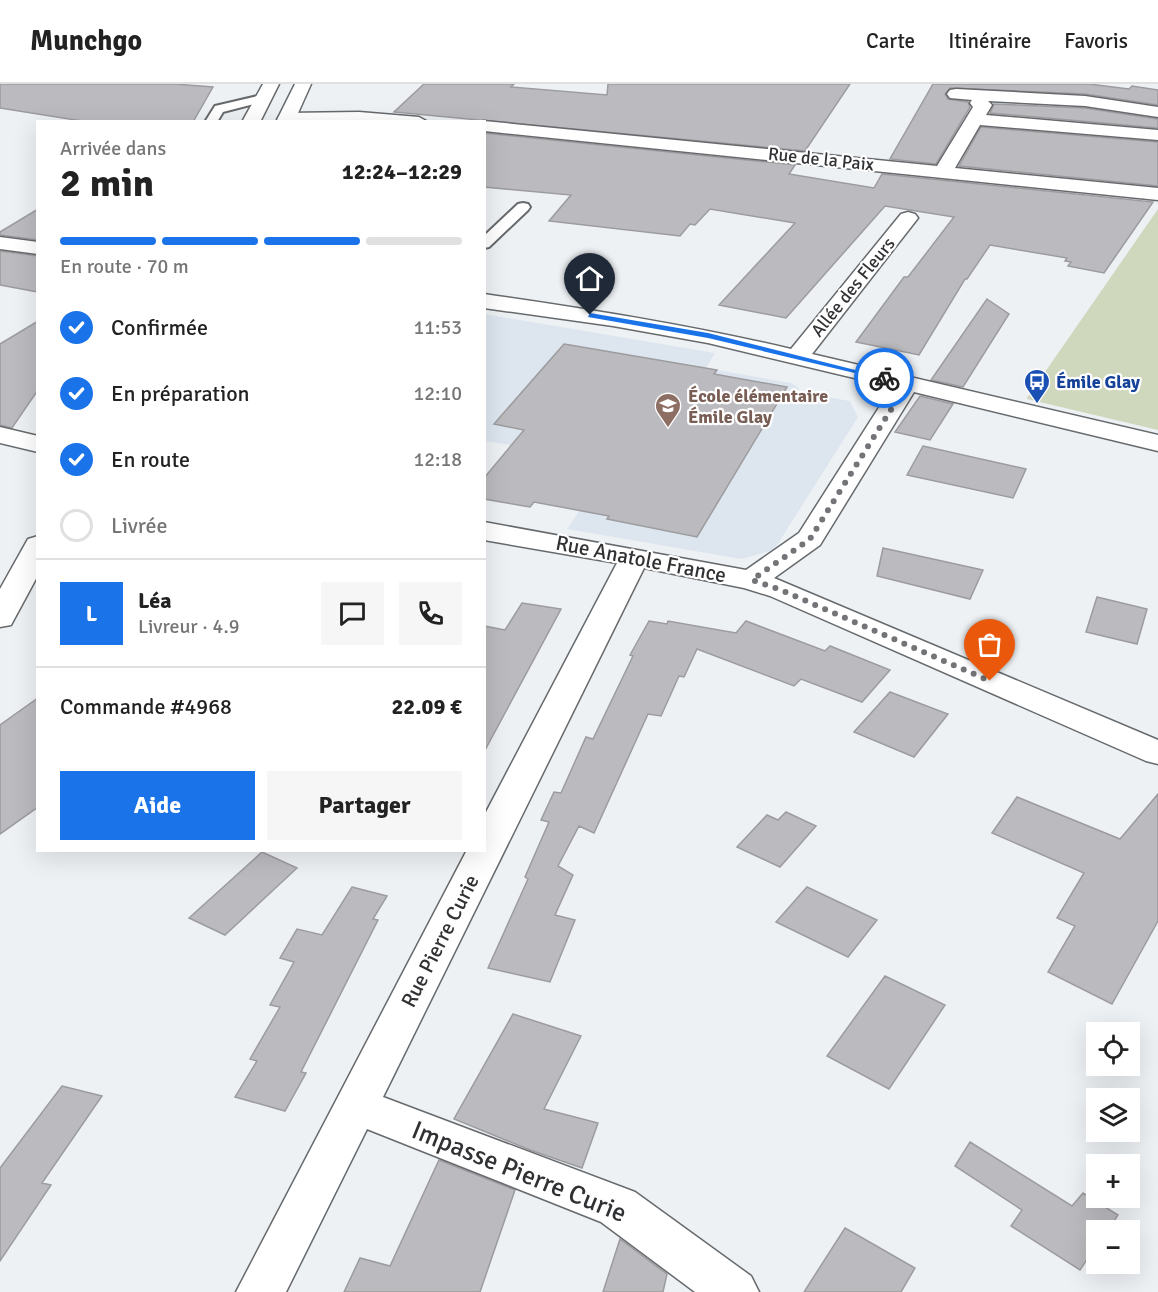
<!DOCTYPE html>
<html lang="fr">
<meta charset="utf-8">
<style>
body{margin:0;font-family:Signika,sans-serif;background:#f6f6f6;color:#222;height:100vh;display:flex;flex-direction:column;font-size:22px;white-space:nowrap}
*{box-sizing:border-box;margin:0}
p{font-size:20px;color:#767676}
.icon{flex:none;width:33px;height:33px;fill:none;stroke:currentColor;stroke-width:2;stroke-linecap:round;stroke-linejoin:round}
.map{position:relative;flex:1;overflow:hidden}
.panel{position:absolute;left:36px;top:36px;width:450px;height:732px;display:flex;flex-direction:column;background:#fff;border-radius:0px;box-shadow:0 6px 24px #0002}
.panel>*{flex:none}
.buttons{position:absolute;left:1086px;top:938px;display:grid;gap:12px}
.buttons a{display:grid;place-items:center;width:54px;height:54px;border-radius:0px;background:#fff;box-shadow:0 6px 24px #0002;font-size:30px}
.pin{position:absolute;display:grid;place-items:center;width:51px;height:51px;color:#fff;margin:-62px -26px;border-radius:50% 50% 50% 0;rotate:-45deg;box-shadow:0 0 6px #0007}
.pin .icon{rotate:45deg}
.courier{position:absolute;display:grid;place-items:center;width:60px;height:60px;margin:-30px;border:4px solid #1a73e8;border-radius:50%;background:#fff;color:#222;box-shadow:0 2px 8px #0007}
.headline em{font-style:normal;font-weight:700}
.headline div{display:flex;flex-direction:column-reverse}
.headline{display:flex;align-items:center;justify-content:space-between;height:102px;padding:0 24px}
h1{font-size:39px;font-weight:700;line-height:45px}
.bar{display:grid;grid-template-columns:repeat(4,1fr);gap:9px 6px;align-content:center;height:72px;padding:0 24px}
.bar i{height:8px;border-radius:4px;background:#e0e0e0}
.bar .active{background:#1a73e8}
.bar p{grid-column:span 4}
.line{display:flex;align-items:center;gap:15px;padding:0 24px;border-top:2px solid #e0e0e0}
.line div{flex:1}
.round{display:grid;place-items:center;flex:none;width:63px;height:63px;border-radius:0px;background:#f6f6f6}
ol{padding:0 24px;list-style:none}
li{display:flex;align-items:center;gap:18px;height:66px}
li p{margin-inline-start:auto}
li .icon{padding:6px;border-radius:50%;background:#1a73e8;color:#fff;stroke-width:4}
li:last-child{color:#767676}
li i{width:33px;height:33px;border:3px solid #e0e0e0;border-radius:50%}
.action{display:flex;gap:12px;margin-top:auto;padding:12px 24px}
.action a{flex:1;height:69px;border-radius:0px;background:#1a73e8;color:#fff;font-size:24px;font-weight:700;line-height:69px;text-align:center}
.action a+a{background:#f6f6f6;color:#222}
header{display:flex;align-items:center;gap:36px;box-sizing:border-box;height:84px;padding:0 30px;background:#fff;border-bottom:2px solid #e0e0e0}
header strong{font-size:28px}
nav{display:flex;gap:33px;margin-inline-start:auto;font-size:21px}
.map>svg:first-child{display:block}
.built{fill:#dde6ef}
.green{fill:#cfd7bc}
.building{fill:#bbbabe;stroke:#9c9c9f;stroke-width:1.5}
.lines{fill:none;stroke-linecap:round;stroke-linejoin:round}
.lane-casing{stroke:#676a6d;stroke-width:4}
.street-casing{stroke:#676a6d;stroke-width:3}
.secondary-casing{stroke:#676a6d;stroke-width:3}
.primary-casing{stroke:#676a6d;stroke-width:3}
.lane{fill:#fff;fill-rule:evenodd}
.street{fill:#fff;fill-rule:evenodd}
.secondary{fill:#fff;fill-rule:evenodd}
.primary{fill:#fff;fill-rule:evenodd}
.route{fill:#1a73e8}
.done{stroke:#727477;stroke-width:6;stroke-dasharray:0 10.8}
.labels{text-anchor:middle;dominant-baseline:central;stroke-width:4.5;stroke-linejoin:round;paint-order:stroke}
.far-street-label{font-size:18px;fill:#303133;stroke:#fefeff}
.far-transit-label{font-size:18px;font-weight:bold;fill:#164399;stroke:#fefeff;text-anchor:start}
.far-education-label{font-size:18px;font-weight:bold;fill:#785e54;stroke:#fefeff;text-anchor:start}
.street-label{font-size:21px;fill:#303133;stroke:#fefeff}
.near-street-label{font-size:26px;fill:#303133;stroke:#fefeff}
</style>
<header>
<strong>Munchgo</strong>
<nav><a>Carte</a><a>Itinéraire</a><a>Favoris</a></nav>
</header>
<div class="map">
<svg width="1158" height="1208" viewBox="0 0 1158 1208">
<rect width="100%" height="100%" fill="#eef1f4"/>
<path class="built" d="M 484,230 L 715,269 L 706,284 L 791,299 L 799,304 L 797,308 L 850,317 L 858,333 L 774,466 L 741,475 L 567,445 L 588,414 L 580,372 L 485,357 Z"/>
<path class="green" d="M 1158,125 L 1158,346 L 1027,315 L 1027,314 Z"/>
<path class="building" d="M 0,0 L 174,0 L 213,3 L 193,38 L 88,38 L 0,24 Z
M 424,0 L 514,0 L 511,3 L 607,11 L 608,0 L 850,0 L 805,67 L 394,28 Z
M 933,0 L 1089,0 L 1129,5 L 1132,2 L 1158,6 L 1158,21 L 1085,10 L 950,4 L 945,10 L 948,15 L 968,18 L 970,23 L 936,80 L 890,75 Z
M 994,20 L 1085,24 L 1158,35 L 1158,44 L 990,29 Z
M 981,43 L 1158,58 L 1158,102 L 959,82 Z
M 484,49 L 795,81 L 789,90 L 874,104 L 882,90 L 1153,118 L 1104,189 L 1068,182 L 1071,178 L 1065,177 L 1067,174 L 990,161 L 967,195 L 965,195 L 919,271 L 856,258 L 904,193 L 908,193 L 954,133 L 885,122 L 786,234 L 719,221 L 795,139 L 710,125 L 695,141 L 690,140 L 680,152 L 549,137 L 571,111 L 484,103 Z
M 38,125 L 38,156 L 0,151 L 0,148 Z
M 0,167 L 38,172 L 38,208 L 0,201 Z
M 987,215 L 1009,230 L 963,303 L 931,296 Z
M 38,237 L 38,306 L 12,344 L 0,341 L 0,260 Z
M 564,260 L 717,286 L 714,290 L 787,303 L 697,453 L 607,435 L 609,432 L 534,418 L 530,423 L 484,415 L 484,394 L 524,346 L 494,340 Z
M 920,312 L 953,320 L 930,356 L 895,348 Z
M 923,362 L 1026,385 L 1013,414 L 907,391 Z
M 883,464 L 983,486 L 970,515 L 877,492 Z
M 1097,513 L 1147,525 L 1137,560 L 1086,548 Z
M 522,519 L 561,525 L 484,668 L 484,542 L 505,546 Z
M 649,537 L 667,540 L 668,537 L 736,549 L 746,537 L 825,567 L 830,562 L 890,586 L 862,618 L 801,595 L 794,602 L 697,565 L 684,593 L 679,592 L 661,632 L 648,630 L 594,749 L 579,742 L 558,782 L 573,791 L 555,831 L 575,836 L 550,898 L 488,884 L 528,795 L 525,793 L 549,738 L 541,736 L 554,708 L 561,709 L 586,653 L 593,655 L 633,572 L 630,571 Z
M 890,608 L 948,630 L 914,673 L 854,648 Z
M 38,614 L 38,723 L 0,750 L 0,641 Z
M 1158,710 L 1158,837 L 1112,920 L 1048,888 L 1075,842 L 1057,834 L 1084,789 L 992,749 L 1017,713 L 1120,755 Z
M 786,728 L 816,742 L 780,783 L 737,763 L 767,731 L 778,736 Z
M 262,768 L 297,784 L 225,851 L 189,834 Z
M 352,803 L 387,812 L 373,835 L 378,836 L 301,988 L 306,989 L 285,1027 L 235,1013 L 257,977 L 250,975 L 280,923 L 270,921 L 294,878 L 280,874 L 297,845 L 322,851 Z
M 807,803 L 877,836 L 848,873 L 776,838 Z
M 885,892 L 945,921 L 889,1005 L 827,972 Z
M 513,930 L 581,952 L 544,1025 L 598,1039 L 582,1084 L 530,1066 L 454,1035 Z
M 62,1002 L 102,1012 L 42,1099 L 51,1101 L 0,1177 L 0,1084 Z
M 970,1058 L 1072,1122 L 1083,1109 L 1118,1131 L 1108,1146 L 1096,1146 L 1096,1162 L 1080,1186 L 1011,1142 L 1022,1126 L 955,1082 Z
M 439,1076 L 515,1106 L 480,1208 L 344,1208 L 360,1174 L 390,1182 Z
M 845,1144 L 915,1184 L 901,1208 L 804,1208 Z
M 620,1155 L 667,1190 L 663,1208 L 603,1208 Z"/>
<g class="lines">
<defs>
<path id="lane" d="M 262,11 L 266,13 L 266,17 L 223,28 L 217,38 L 205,38 L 215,22 Z
M 523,119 L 528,120 L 530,123 L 528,126 L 489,163 L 484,164 L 484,152 L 518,120 Z"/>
<path id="street" d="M 956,5 L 1085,12 L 1158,23 L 1158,33 L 1085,22 L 988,17 L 992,21 L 986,31 L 1158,46 L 1158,56 L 980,41 L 955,84 L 1158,104 L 1158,116 L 484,47 L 484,38 L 480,38 L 484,37 L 937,82 L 973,23 L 970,19 L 972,16 L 950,14 L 947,10 L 950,6 Z
M 359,28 L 419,33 L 428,38 L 281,38 L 278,34 L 281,30 L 287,29 Z
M 908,128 L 915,130 L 918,134 L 812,270 L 1158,351 L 1158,367 L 914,308 L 820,461 L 774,494 L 1158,656 L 1158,680 L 1146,677 L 770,512 L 744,504 L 644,484 L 383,1013 L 635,1108 L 751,1192 L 759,1208 L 695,1208 L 601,1138 L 367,1045 L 286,1208 L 236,1208 L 467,766 L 484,766 L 484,732 L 617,479 L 484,456 L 484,438 L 746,486 L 799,449 L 892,303 L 708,259 L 613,242 L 484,224 L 484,210 C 588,225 690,241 791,265 L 901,130 Z
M 0,343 L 38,352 L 38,368 L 0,359 Z"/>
<path id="secondary" d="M 0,153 L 38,158 L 38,170 L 0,165 Z"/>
<path id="primary" d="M 263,0 L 279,0 L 260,38 L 242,38 Z
M 295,0 L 311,0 L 294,38 L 276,38 Z
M 38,452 L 38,491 L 11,541 L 0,543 L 0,505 L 28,455 Z"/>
</defs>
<use href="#lane" class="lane-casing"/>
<use href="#street" class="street-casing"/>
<use href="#secondary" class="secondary-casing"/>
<use href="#primary" class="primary-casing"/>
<use href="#lane" class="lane"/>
<use href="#street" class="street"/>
<use href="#secondary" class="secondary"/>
<use href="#primary" class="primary"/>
</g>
<path class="route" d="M 590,229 L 708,249 L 887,294 L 884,296 L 708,254 L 588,233 Z"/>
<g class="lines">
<path class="done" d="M 884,294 L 907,300 L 810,455 L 752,496 L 781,506 L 990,597"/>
</g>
<defs>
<symbol id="bus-pin" viewBox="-11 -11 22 30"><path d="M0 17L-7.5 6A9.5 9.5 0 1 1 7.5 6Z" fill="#1a4fb4" stroke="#fefeff"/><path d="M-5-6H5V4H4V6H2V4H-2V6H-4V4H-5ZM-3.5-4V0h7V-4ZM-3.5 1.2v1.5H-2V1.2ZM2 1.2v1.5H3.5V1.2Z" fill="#fff"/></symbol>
<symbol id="school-pin" viewBox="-11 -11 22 30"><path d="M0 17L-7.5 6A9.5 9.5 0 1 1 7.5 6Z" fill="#8d6e63" stroke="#fefeff"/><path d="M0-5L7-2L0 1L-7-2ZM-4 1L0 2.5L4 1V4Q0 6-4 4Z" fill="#fff"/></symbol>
</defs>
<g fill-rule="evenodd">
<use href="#bus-pin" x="1022" y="283" width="30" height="40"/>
<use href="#school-pin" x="653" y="307" width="30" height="40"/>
</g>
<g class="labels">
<g class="far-street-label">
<text transform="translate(821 75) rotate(6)">Rue de la Paix</text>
<text transform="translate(853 203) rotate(-51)">Allée des Fleurs</text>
</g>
<g class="far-transit-label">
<text x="1056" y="298">Émile Glay</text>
</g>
<g class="far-education-label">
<text x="688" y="312">École élémentaire<tspan x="688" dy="21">Émile Glay</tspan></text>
</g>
<g class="street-label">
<text transform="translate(641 475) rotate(11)">Rue Anatole France</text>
<text transform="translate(440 857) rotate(-63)">Rue Pierre Curie</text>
</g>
<g class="near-street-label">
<text transform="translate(519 1088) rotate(22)">Impasse Pierre Curie</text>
</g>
</g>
</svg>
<div class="buttons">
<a><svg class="icon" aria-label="locate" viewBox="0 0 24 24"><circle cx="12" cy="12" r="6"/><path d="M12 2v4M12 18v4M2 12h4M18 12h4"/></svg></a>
<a><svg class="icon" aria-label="layers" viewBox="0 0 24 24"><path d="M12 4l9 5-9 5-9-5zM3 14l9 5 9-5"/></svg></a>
<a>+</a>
<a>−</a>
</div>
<div class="pin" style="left:990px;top:597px;background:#ea580c"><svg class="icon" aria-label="bag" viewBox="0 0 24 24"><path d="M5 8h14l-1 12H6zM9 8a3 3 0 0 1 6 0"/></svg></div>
<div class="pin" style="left:590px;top:231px;background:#1f2937"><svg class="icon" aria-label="home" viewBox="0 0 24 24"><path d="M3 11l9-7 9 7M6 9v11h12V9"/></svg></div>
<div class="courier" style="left:884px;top:294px"><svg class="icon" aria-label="bike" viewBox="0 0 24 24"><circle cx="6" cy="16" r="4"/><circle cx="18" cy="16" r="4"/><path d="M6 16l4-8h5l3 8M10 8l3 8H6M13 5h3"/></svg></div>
<section class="panel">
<div class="headline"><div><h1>2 min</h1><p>Arrivée dans</p></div><em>12:24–12:29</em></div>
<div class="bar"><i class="active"></i><i class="active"></i><i class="active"></i><i></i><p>En route · 70 m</p></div>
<ol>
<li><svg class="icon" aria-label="check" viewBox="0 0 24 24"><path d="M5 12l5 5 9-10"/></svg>Confirmée<p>11:53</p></li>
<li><svg class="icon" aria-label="check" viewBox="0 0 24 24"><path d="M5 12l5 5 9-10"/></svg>En préparation<p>12:10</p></li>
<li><svg class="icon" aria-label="check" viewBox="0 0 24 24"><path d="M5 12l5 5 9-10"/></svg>En route<p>12:18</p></li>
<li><i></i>Livrée</li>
</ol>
<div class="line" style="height:108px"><b class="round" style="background:#1a73e8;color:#fff">L</b><div><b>Léa</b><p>Livreur · 4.9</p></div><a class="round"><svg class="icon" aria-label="chat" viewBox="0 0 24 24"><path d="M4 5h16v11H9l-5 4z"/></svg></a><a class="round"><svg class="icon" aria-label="phone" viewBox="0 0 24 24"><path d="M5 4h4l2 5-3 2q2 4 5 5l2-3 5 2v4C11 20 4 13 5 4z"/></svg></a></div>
<div class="line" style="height:78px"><div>Commande #4968</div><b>22.09 €</b></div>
<div class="action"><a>Aide</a><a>Partager</a></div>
</section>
</div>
